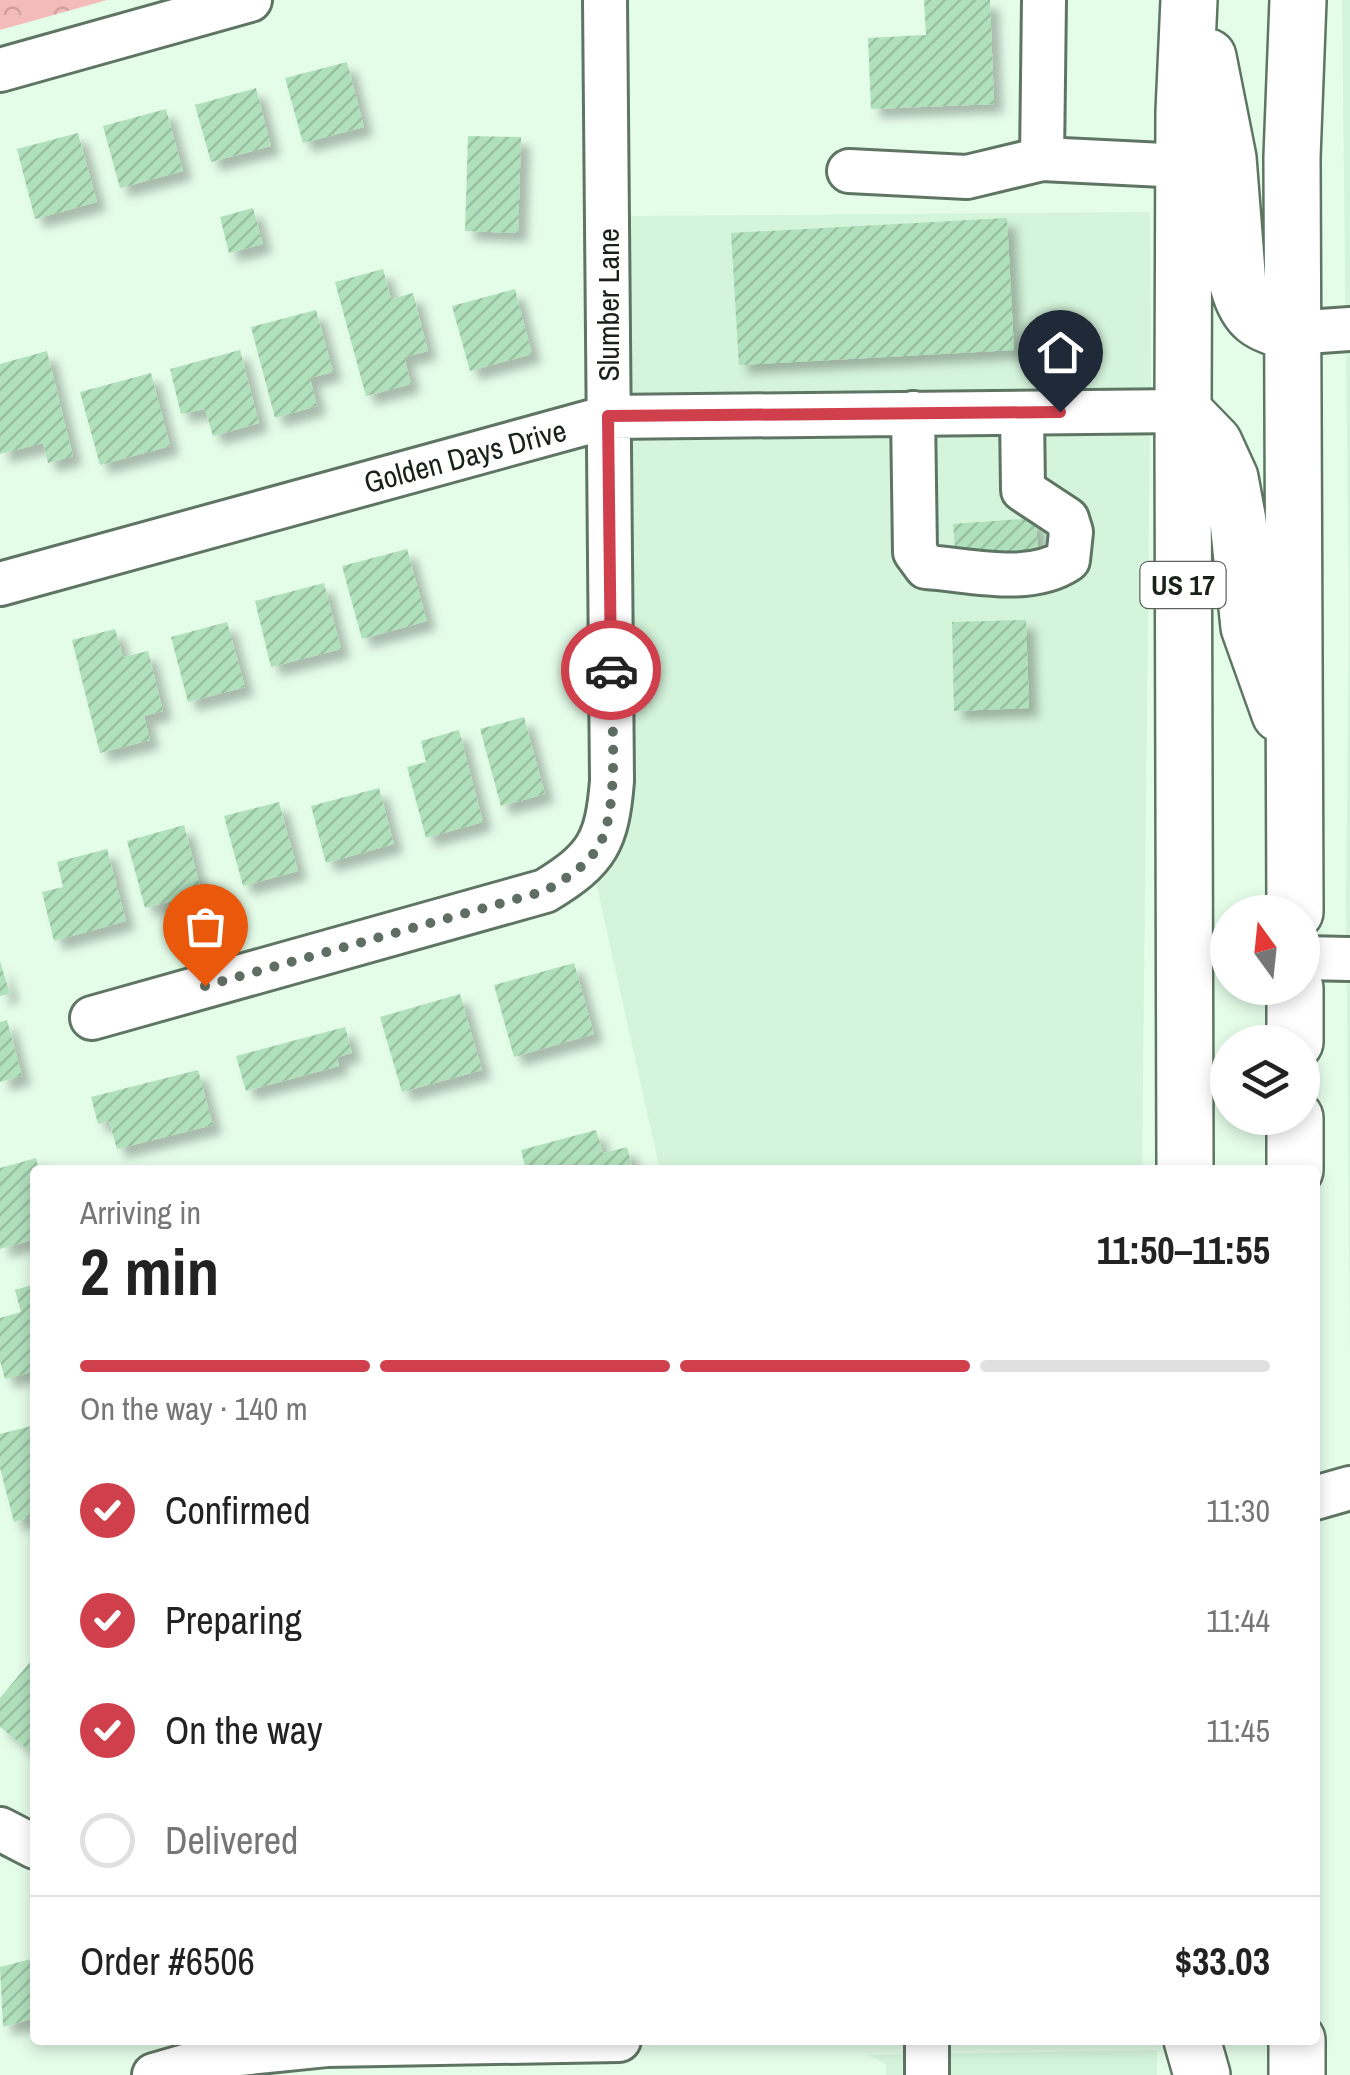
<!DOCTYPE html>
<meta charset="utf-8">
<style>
body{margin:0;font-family:"Archivo Narrow",sans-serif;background:#f2f2f2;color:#222;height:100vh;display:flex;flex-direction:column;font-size:38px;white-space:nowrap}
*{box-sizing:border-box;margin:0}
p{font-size:32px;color:#767676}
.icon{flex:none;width:55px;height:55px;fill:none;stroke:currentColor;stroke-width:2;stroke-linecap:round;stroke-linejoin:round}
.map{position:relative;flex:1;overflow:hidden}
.side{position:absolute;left:30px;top:1165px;width:1290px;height:880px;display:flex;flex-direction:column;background:#fff;border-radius:10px;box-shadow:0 5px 15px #0003}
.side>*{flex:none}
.needle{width:65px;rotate:345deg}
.tools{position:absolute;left:1210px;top:895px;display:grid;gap:20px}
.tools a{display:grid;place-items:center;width:110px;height:110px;border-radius:50%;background:#fff;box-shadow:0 5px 15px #0003;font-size:50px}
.pin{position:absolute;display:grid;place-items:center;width:85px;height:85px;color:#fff;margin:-102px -42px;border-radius:50% 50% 50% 0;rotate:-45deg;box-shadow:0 0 10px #0007}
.pin .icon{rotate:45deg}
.courier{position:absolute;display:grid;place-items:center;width:100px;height:100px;margin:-50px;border:8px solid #d03f4c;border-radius:50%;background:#fff;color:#222;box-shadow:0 2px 12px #0007}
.overview em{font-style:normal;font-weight:800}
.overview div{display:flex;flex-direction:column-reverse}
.overview{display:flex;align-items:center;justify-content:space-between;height:170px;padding:0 50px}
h1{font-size:65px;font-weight:800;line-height:75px}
.bar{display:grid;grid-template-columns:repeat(4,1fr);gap:15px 10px;align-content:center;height:120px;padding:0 50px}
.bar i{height:12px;border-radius:8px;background:#e0e0e0}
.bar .active{background:#d03f4c}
.bar p{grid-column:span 4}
.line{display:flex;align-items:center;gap:25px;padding:0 50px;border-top:2px solid #e0e0e0}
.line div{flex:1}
ol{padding:0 50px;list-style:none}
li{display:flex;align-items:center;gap:30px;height:110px}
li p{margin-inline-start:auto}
li .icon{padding:10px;border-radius:50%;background:#d03f4c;color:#fff;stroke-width:4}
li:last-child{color:#767676}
li i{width:55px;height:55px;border:5px solid #e0e0e0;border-radius:50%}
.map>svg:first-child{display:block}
.built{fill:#d4f4db}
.forest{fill:url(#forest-crowns)}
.building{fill:url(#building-hatch);filter:url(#shadow)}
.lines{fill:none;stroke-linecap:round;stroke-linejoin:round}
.minor-casing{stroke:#5f7564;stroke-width:48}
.major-casing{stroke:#5f7564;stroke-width:60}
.minor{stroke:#fff;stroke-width:42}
.major{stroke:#fff;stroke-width:55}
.done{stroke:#5f6e62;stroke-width:10;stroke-dasharray:0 18}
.route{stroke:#d03f4c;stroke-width:12}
.labels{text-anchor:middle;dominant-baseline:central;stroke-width:8;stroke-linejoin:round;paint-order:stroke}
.shield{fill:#fff;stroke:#5d645f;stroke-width:2.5}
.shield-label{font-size:28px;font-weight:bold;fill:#18211a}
.street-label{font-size:30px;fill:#18211a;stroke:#fff}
</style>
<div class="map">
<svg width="1350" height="2075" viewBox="0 0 1350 2075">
<defs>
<pattern id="forest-crowns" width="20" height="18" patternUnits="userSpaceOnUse" patternTransform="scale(2.5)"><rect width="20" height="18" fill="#f3bcbb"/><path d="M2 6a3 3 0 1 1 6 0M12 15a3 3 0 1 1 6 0" fill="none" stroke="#d0a1a0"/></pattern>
<pattern id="building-hatch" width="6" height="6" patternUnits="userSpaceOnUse" patternTransform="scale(2.5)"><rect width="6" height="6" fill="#b1e0bc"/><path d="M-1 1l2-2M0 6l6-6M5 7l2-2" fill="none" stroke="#98c0a1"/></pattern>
<filter id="shadow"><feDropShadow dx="9" dy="9" stdDeviation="5" flood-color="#0004"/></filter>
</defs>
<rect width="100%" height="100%" fill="#e4fde9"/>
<path class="built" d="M 1342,0 L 1350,0 L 1350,1361 L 1346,897 L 1349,619 Z
M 1150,212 L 1151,392 L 625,397 L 624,216 Z
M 1150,431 L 1142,1170 L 660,1170 L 595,878 L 626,436 Z
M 1157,2050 L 1157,2075 L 886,2075 L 886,2064 L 868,2055 Z"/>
<path class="forest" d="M 0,0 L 107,0 L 0,30 Z"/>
<path class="building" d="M 924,0 L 990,0 L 994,104 L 871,109 L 868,38 L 926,35 Z
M 347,62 L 364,127 L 303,143 L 285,78 Z
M 256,88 L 271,146 L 211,162 L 195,105 Z
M 166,109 L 183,171 L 120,188 L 103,126 Z
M 78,133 L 97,202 L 35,219 L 17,149 Z
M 468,136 L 521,137 L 518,233 L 465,231 Z
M 253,208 L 263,244 L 229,253 L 220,217 Z
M 1007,218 L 1014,350 L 739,365 L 731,233 Z
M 383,269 L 391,299 L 413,293 L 428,351 L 404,357 L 411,384 L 366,396 L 335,282 Z
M 515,289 L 532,354 L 470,371 L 452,306 Z
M 316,310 L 333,372 L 310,378 L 317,406 L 275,418 L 251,327 Z
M 240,350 L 259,423 L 213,436 L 205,409 L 181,414 L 170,369 Z
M 47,351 L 73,456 L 48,463 L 43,443 L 0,454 L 0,364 Z
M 151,373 L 170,446 L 100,465 L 80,392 Z
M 1036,518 L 1038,555 L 956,561 L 953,524 Z
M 407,549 L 427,621 L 362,639 L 342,566 Z
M 324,583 L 341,649 L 271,667 L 255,601 Z
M 1026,620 L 1029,708 L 954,711 L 952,622 Z
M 227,622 L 245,687 L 188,702 L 171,637 Z
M 115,629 L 123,657 L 148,651 L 163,711 L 144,716 L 150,740 L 100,753 L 72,640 Z
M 524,717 L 545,794 L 501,806 L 480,729 Z
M 459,730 L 483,822 L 426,838 L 407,767 L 426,762 L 421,741 Z
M 379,788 L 394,844 L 326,863 L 311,806 Z
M 279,802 L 298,871 L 243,886 L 224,816 Z
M 184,825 L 202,893 L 145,908 L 127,841 Z
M 107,849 L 126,921 L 54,941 L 42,892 L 63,887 L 57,862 Z
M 0,961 L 10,994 L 0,996 Z
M 574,963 L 594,1034 L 514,1057 L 494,985 Z
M 460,994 L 482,1070 L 402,1092 L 380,1017 Z
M 7,1020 L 22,1076 L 0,1082 L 0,1022 Z
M 345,1027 L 352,1053 L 337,1057 L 339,1066 L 246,1091 L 236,1056 Z
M 198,1070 L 213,1125 L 117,1149 L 109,1121 L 98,1124 L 91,1097 Z
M 596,1130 L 603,1153 L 627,1147 L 633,1170 L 526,1170 L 521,1150 Z
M 36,1158 L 39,1170 L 35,1170 L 35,1239 L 0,1249 L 0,1168 Z
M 35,1284 L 35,1371 L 5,1379 L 0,1361 L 0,1318 L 21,1312 L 15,1290 Z
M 35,1425 L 35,1516 L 14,1522 L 0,1468 L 0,1434 Z
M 35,1656 L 35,1755 L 0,1727 L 0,1698 Z
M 35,1958 L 35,2018 L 3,2027 L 0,1967 Z"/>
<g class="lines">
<defs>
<path id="minor" d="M 0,70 L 250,0
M 1042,159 L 1044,0
M 849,171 L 967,177 L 1042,159 L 1184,166
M 1292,333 L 1350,329
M 913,413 L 915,552 L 926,567 C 971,570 1029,586 1068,560 L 1071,532 L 1067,519 L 1023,490 L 1022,413
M 0,584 L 608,417 L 1183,411
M 1302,958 L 1350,959
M 92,1018 L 545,891 C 598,859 607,841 612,781 L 605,0
M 1315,1498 L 1350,1488
M 0,1829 L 35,1847
M 154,2075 L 220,2056 L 327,2045 L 619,2040
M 927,2075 L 927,2040"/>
<path id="major" d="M 1208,57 L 1228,158 L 1238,285 C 1248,320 1260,323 1292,333
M 1183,411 L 1214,443 L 1230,478 L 1238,521 L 1249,627 L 1280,714
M 1295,912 L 1292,157 L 1298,0
M 1295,988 L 1295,1042
M 1295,1118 L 1295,1170
M 1185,1170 L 1183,411 L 1184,112 L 1189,0
M 1192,2040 L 1202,2075
M 1297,2040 L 1297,2075"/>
</defs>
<use href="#minor" class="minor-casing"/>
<use href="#major" class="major-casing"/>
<use href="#minor" class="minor"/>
<use href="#major" class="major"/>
</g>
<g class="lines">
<path class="done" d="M 205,986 L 545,891 C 565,879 586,867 598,847 C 621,810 611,715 611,670"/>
<path class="route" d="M 611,670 L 608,416 L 1060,412"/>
</g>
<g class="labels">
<rect class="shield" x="1140.5" y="562" width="85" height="46" rx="8"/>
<g class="shield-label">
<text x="1183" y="585">US 17</text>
</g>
<g class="street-label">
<text transform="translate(608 305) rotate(-90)">Slumber Lane</text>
<text transform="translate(465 456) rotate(-15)">Golden Days Drive</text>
</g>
</g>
</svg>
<div class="tools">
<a><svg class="needle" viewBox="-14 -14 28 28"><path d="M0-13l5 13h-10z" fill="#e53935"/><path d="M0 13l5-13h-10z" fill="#767676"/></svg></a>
<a><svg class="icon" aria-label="layers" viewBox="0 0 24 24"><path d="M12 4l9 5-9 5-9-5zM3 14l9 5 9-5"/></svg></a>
</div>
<div class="pin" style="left:205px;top:986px;background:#ea580c"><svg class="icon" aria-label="bag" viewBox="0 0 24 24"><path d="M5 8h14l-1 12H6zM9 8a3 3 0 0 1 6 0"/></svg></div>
<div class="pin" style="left:1060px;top:412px;background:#1f2937"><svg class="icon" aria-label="home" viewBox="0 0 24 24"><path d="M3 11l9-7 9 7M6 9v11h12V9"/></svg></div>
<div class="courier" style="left:611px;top:670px"><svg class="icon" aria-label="car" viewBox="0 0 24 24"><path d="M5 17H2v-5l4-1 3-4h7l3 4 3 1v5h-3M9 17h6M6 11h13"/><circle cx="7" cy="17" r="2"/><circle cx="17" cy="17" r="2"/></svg></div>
<section class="side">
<div class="overview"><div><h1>2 min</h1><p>Arriving in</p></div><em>11:50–11:55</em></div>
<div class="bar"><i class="active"></i><i class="active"></i><i class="active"></i><i></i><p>On the way · 140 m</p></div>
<ol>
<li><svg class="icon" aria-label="check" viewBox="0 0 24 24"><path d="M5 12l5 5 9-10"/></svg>Confirmed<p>11:30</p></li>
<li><svg class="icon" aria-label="check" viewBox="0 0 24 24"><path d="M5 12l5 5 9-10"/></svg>Preparing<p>11:44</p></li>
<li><svg class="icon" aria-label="check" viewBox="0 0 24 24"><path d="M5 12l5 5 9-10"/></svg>On the way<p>11:45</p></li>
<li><i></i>Delivered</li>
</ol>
<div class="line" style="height:130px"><div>Order #6506</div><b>$33.03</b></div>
</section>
</div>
